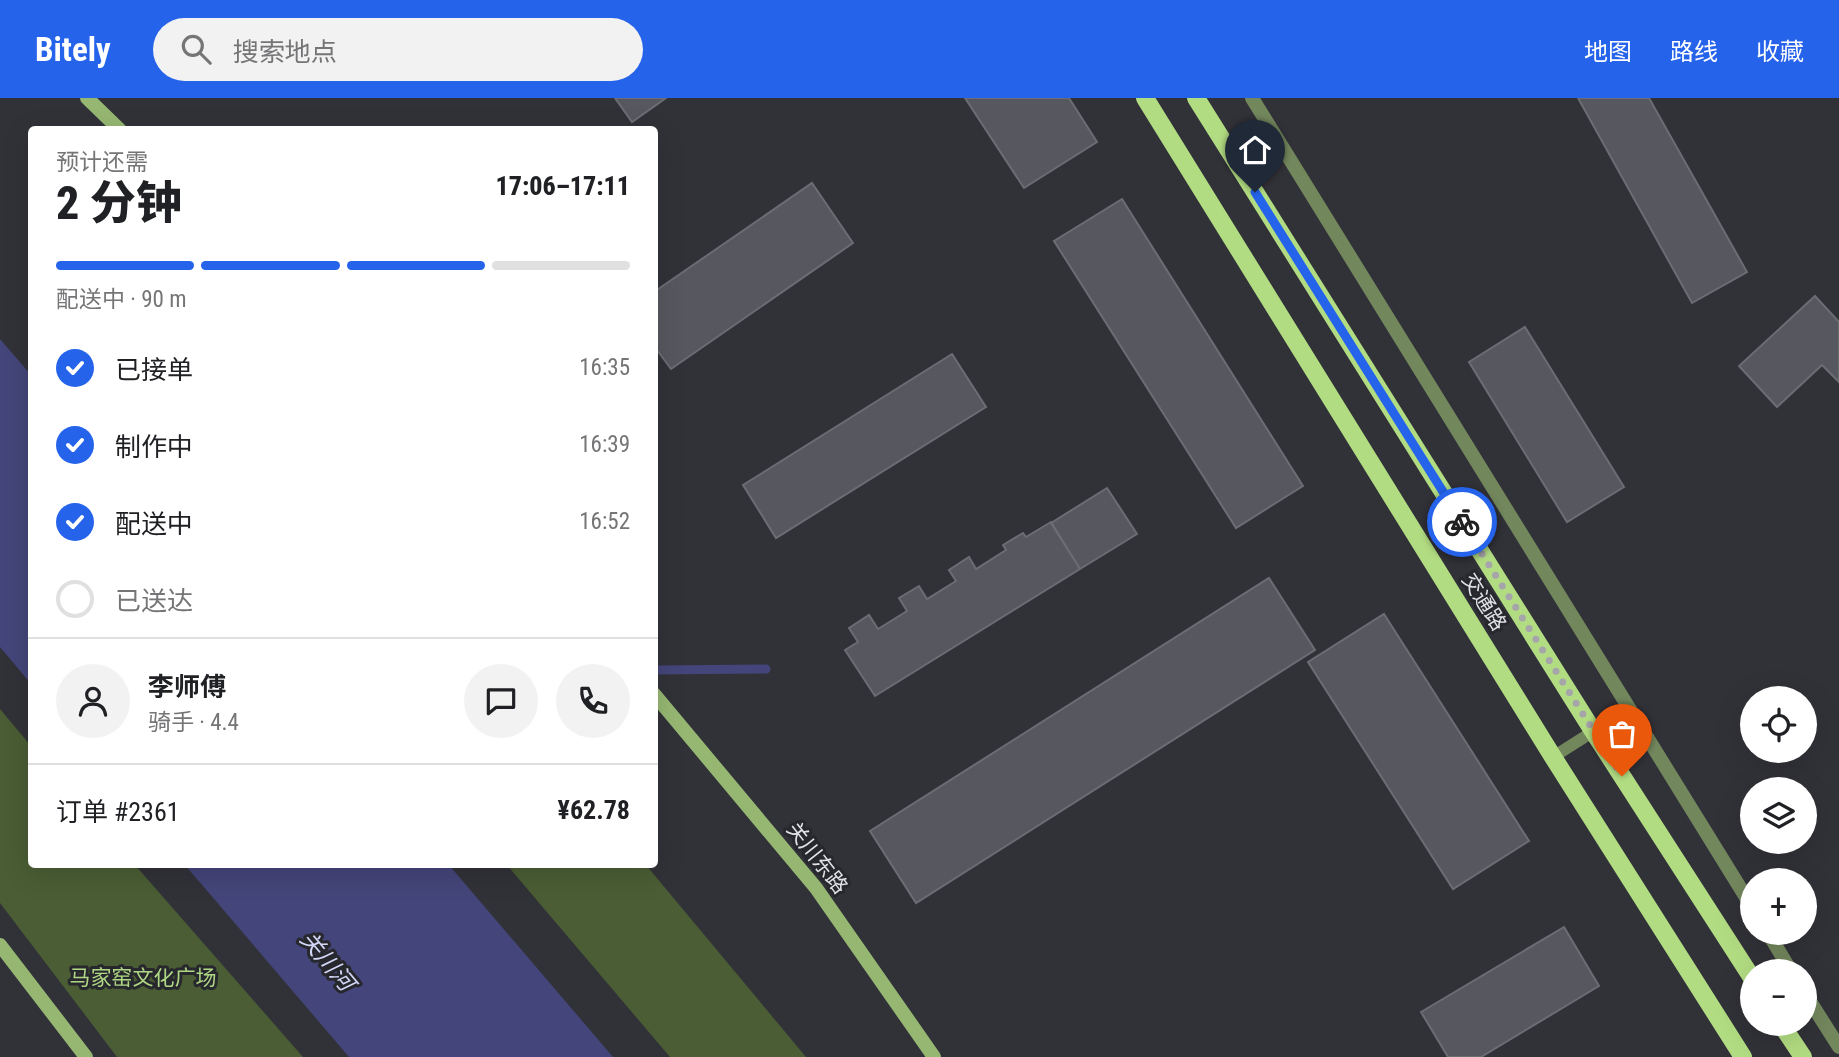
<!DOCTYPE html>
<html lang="zh">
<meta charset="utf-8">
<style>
body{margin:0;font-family:"Roboto Condensed","Noto Sans SC",sans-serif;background:#f2f2f2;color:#202124;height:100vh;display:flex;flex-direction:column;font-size:26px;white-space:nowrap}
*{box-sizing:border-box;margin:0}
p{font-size:23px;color:#757577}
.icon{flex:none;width:38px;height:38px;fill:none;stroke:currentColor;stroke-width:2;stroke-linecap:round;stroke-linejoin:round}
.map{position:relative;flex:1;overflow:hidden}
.details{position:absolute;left:28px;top:28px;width:630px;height:742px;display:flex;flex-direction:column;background:#fff;border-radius:7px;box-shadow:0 7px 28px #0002}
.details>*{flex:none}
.buttons{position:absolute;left:1740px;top:588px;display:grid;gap:14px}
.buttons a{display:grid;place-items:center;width:77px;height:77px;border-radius:50%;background:#fff;box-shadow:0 7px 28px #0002;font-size:35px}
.pin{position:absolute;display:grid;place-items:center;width:60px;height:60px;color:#fff;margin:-72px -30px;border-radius:50% 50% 50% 0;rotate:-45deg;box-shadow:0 0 7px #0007}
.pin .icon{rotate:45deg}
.courier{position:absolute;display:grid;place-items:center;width:70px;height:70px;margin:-35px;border:5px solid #2563eb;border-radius:50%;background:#fff;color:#222;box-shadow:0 2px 9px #0007}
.summary em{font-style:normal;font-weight:800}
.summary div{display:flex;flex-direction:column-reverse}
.summary{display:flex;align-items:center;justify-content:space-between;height:119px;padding:0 28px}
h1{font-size:46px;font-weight:800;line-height:52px}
.bar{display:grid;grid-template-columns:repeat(4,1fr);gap:10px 7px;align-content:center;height:84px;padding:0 28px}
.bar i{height:9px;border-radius:5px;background:#e0e0e0}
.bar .current{background:#2563eb}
.bar p{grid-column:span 4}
.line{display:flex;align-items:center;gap:18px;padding:0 28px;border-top:2px solid #e0e0e0}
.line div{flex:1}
.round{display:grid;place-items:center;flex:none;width:74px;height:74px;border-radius:37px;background:#f2f2f2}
ol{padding:0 28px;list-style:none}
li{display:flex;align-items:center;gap:21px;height:77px}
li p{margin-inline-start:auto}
li .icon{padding:7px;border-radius:50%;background:#2563eb;color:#fff;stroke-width:4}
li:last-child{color:#757577}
li i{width:38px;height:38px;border:4px solid #e0e0e0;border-radius:50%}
header{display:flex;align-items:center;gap:42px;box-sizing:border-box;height:98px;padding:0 35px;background:#2563eb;color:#fff}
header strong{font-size:33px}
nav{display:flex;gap:38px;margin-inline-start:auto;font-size:24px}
.search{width:490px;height:63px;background:#f2f2f2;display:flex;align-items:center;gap:18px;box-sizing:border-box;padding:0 24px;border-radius:38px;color:#757577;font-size:26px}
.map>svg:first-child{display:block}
.green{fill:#4a5d34}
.water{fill:#44457a}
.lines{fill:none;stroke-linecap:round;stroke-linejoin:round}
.stream{stroke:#44457a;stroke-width:9}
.building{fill:#57585f;stroke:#6c6c73;stroke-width:2}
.lane{stroke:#73875d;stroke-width:12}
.street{stroke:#73875d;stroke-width:14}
.secondary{stroke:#96b772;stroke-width:14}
.primary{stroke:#b2dc82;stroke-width:18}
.done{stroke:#a5a5aa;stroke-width:7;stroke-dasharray:0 12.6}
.route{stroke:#2563eb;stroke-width:9}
.labels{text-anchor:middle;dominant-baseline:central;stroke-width:6;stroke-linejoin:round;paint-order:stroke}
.street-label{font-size:21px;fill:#e3e3e7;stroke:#27282d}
.park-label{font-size:21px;fill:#afd683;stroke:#27282d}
.water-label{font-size:23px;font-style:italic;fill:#d3d7f8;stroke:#27282d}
</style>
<header>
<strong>Bitely</strong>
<div class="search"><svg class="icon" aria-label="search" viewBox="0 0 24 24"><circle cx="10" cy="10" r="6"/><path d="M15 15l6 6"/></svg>搜索地点</div>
<nav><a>地图</a><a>路线</a><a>收藏</a></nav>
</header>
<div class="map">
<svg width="1839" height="959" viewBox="0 0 1839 959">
<rect width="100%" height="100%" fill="#313138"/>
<path class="green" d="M 0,611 L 31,648 L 32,766 L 135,767 L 303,959 L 117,959 L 0,805 Z
M 507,767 L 646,767 L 806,959 L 670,959 Z"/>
<path class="water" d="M 0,241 L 31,277 L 31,586 L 0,549 Z
M 185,767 L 449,767 L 613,959 L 349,959 Z"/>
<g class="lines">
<path class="stream" d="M 654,572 L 766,571"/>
</g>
<path class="building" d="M 615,0 L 666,0 L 632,24 Z
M 965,0 L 1069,0 L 1097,44 L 1024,90 Z
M 1578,0 L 1649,0 L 1747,174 L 1692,205 Z
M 812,85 L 853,145 L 671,271 L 654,248 L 654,194 Z
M 1122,101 L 1303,388 L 1236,430 L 1054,143 Z
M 1815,198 L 1839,224 L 1839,284 L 1822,267 L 1777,309 L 1739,268 Z
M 1525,229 L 1624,389 L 1567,424 L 1469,264 Z
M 952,256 L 986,309 L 776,440 L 743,387 Z
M 1107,390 L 1137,436 L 1080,471 L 1051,425 Z
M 1051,424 L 1080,471 L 875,598 L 845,552 L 858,544 L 849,530 L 869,517 L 878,531 L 907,513 L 899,500 L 919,488 L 927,501 L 956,483 L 949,472 L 969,459 L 976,471 L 1006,452 L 1003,447 L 1023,435 L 1026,439 Z
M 1269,480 L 1315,552 L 916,805 L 870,733 Z
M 1384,516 L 1529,743 L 1453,791 L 1308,564 Z
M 1564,829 L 1599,888 L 1481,959 L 1448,959 L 1421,914 Z"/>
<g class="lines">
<path class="lane" d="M 1553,659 L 1630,610"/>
<path class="street" d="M 1252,0 L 1752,809
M 1768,835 L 1791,873
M 1804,894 L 1839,949"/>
<path class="secondary" d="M 87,0 L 120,32
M 654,596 L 816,790 L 934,959
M 0,847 L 86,959"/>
<path class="primary" d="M 1145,0 L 1553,659 L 1743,959
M 1196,0 L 1593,633 L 1752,880
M 1781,926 L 1803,959"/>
</g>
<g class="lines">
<path class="done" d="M 1462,424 L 1622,678"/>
<path class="route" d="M 1255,94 L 1462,424"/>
</g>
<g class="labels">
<g class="street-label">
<text transform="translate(1484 504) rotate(58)">交通路</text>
<text transform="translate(817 760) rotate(52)">关川东路</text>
</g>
<g class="park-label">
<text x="143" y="880">马家窑文化广场</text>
</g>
<g class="water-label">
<text transform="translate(327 863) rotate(50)">关川河</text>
</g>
</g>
</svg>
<div class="buttons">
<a><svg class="icon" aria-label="locate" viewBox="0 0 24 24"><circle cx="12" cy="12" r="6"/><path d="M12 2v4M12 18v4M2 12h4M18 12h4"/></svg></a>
<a><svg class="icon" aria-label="layers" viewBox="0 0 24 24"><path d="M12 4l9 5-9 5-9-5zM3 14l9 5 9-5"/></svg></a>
<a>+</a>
<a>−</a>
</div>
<div class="pin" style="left:1622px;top:678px;background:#ea580c"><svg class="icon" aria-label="bag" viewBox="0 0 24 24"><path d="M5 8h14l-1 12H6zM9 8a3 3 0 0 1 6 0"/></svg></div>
<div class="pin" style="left:1255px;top:94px;background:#1f2937"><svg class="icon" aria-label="home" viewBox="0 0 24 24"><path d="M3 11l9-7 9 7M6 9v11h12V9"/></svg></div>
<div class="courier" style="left:1462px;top:424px"><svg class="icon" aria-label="bike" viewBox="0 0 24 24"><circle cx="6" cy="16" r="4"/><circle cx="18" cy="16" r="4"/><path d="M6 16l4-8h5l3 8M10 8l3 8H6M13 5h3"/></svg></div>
<section class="details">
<div class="summary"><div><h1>2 分钟</h1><p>预计还需</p></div><em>17:06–17:11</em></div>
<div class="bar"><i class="current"></i><i class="current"></i><i class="current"></i><i></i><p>配送中 · 90 m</p></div>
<ol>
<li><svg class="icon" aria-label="check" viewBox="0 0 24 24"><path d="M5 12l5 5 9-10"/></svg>已接单<p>16:35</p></li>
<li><svg class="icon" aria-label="check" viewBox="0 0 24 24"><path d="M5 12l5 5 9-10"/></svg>制作中<p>16:39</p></li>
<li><svg class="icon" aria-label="check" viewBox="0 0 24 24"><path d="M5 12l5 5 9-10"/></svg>配送中<p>16:52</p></li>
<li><i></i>已送达</li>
</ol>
<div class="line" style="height:126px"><a class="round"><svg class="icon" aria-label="person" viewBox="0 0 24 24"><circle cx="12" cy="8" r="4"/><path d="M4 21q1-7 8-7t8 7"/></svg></a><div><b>李师傅</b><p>骑手 · 4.4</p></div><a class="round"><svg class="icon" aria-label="chat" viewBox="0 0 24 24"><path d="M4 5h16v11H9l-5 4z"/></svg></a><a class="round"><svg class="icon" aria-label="phone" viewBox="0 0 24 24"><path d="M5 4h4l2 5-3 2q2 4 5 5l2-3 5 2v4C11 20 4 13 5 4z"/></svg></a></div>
<div class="line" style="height:91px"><div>订单 #2361</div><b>¥62.78</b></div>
</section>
</div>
